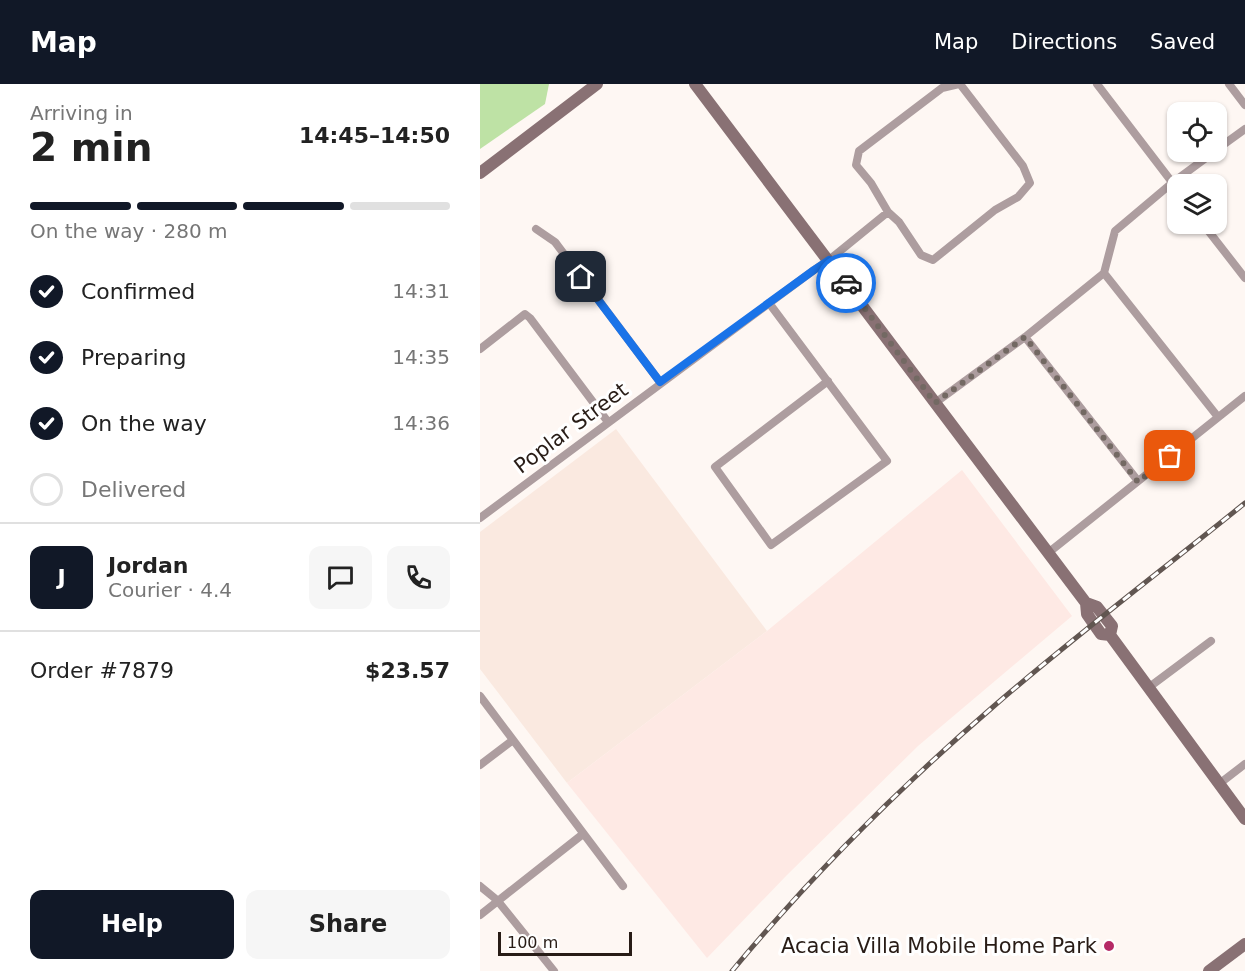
<!DOCTYPE html>
<meta charset="utf-8">
<style>
body{margin:0;font-family:"DejaVu Sans",sans-serif;background:#f6f6f6;color:#222;height:100vh;display:flex;flex-direction:column;font-size:22px;white-space:nowrap}
*{box-sizing:border-box;margin:0}
p{font-size:20px;color:#767676}
.icon{flex:none;width:33px;height:33px;fill:none;stroke:currentColor;stroke-width:2;stroke-linecap:round;stroke-linejoin:round}
.map{position:relative;flex:1;overflow:hidden}
.details{display:flex;flex-direction:column;background:#fff;width:480px}
.details>*{flex:none}
.controls{position:absolute;left:687px;top:18px;display:grid;gap:12px}
.controls a{display:grid;place-items:center;width:60px;height:60px;border-radius:12px;background:#fff;box-shadow:0 2px 4px #0004;font-size:30px}
.scale{position:absolute;left:18px;bottom:15px;width:134px;box-sizing:border-box;padding-left:6px;border:3px solid #281c16;border-top:0;font-size:16px;line-height:21px;white-space:nowrap;color:#281c16;-webkit-text-stroke:4px #fff;paint-order:stroke}
.pin{position:absolute;display:grid;place-items:center;width:51px;height:51px;color:#fff;margin:-26px;border-radius:12px;box-shadow:0 3px 9px #0006}
.courier{position:absolute;display:grid;place-items:center;width:60px;height:60px;margin:-30px;border:4px solid #1a73e8;border-radius:50%;background:#fff;color:#222;box-shadow:0 2px 8px #0007}
.headline em{font-style:normal;font-weight:800}
.headline div{display:flex;flex-direction:column-reverse}
.headline{display:flex;align-items:center;justify-content:space-between;height:102px;padding:0 30px}
h1{font-size:39px;font-weight:800;line-height:45px}
.bar{display:grid;grid-template-columns:repeat(4,1fr);gap:9px 6px;align-content:center;height:72px;padding:0 30px}
.bar i{height:8px;border-radius:4px;background:#e0e0e0}
.bar .active{background:#111827}
.bar p{grid-column:span 4}
.line{display:flex;align-items:center;gap:15px;padding:0 30px;border-top:2px solid #e0e0e0}
.line div{flex:1}
.round{display:grid;place-items:center;flex:none;width:63px;height:63px;border-radius:12px;background:#f6f6f6}
ol{padding:0 30px;list-style:none}
li{display:flex;align-items:center;gap:18px;height:66px}
li p{margin-inline-start:auto}
li .icon{padding:6px;border-radius:50%;background:#111827;color:#fff;stroke-width:4}
li:last-child{color:#767676}
li i{width:33px;height:33px;border:3px solid #e0e0e0;border-radius:50%}
.button{display:flex;gap:12px;margin-top:auto;padding:12px 30px}
.button a{flex:1;height:69px;border-radius:12px;background:#111827;color:#fff;font-size:24px;font-weight:800;line-height:69px;text-align:center}
.button a+a{background:#f6f6f6;color:#222}
header{display:flex;align-items:center;gap:36px;box-sizing:border-box;height:84px;padding:0 30px;background:#111827;color:#fff}
header strong{font-size:28px}
nav{display:flex;gap:33px;margin-inline-start:auto;font-size:21px}
main{display:flex;flex:1;min-height:0}
.map>svg:first-child{display:block}
.built{fill:#fae9e0}
.industrial{fill:#fee9e4}
.green{fill:#bee2a5}
.lines{fill:none;stroke-linecap:round;stroke-linejoin:round}
.minor{stroke:#ad9d9f;stroke-width:8}
.secondary{stroke:#897174;stroke-width:12}
.rail-casing{stroke:#615651;stroke-width:5}
.rail{stroke:#fff;stroke-width:3;stroke-dasharray:9;stroke-linecap:butt}
.done{stroke:#736963;stroke-width:6;stroke-dasharray:0 10.8}
.route{stroke:#1a73e8;stroke-width:8}
.poi-dot{fill:#b52a66;stroke:#fff;stroke-width:2}
.labels{text-anchor:middle;dominant-baseline:central;stroke-width:6;stroke-linejoin:round;paint-order:stroke}
.street-label{font-size:21px;fill:#281c16;stroke:#fff}
.poi-label{font-size:21px;fill:#281c16;stroke:#fff;text-anchor:end}
</style>
<header>
<strong>Map</strong>
<nav><a>Map</a><a>Directions</a><a>Saved</a></nav>
</header>
<main>
<section class="details">
<div class="headline"><div><h1>2 min</h1><p>Arriving in</p></div><em>14:45–14:50</em></div>
<div class="bar"><i class="active"></i><i class="active"></i><i class="active"></i><i></i><p>On the way · 280 m</p></div>
<ol>
<li><svg class="icon" aria-label="check" viewBox="0 0 24 24"><path d="M5 12l5 5 9-10"/></svg>Confirmed<p>14:31</p></li>
<li><svg class="icon" aria-label="check" viewBox="0 0 24 24"><path d="M5 12l5 5 9-10"/></svg>Preparing<p>14:35</p></li>
<li><svg class="icon" aria-label="check" viewBox="0 0 24 24"><path d="M5 12l5 5 9-10"/></svg>On the way<p>14:36</p></li>
<li><i></i>Delivered</li>
</ol>
<div class="line" style="height:108px"><b class="round" style="background:#111827;color:#fff">J</b><div><b>Jordan</b><p>Courier · 4.4</p></div><a class="round"><svg class="icon" aria-label="chat" viewBox="0 0 24 24"><path d="M4 5h16v11H9l-5 4z"/></svg></a><a class="round"><svg class="icon" aria-label="phone" viewBox="0 0 24 24"><path d="M5 4h4l2 5-3 2q2 4 5 5l2-3 5 2v4C11 20 4 13 5 4z"/></svg></a></div>
<div class="line" style="height:78px"><div>Order #7879</div><b>$23.57</b></div>
<div class="button"><a>Help</a><a>Share</a></div>
</section>
<div class="map">
<svg width="765" height="887" viewBox="0 0 765 887">
<rect width="100%" height="100%" fill="#fef7f3"/>
<path class="built" d="M 136,345 L 287,547 L 87,699 L 0,585 L 0,448 Z"/>
<path class="industrial" d="M 482,386 L 592,532 L 438,662 L 307,791 L 227,874 L 87,699 L 287,547 Z"/>
<path class="green" d="M 0,0 L 69,0 L 65,20 L 0,65 Z"/>
<g class="lines">
<path class="minor" d="M 479,0 L 462,4 L 379,67 L 376,81 L 391,99 L 408,128 L 419,138 L 441,171 L 453,176 L 515,126 L 538,113 L 550,99 L 543,82 L 480,0
M 617,0 L 698,106
M 749,0 L 765,21
M 736,66 L 765,45
M 723,140 L 765,194
M 56,145 L 75,158 L 180,298
M 624,189 L 738,333
M 289,219 L 407,377 L 291,461 L 235,383 L 348,297
M 545,253 L 658,397
M 0,265 L 45,230 L 50,234 L 128,338
M 455,319 L 545,253 L 624,189 L 635,147 L 692,99 L 734,68
M 0,434 L 334,186 L 349,176 L 408,128
M 568,469 L 765,312
M 668,604 L 731,557
M 0,612 L 143,802
M 0,681 L 33,656
M 739,700 L 765,680
M 0,802 L 17,816 L 74,887
M 0,831 L 103,750"/>
<path class="secondary" d="M 215,0 L 606,519 L 617,523 L 632,542 L 630,551
M 0,89 L 117,0
M 606,519 L 607,530 L 621,550 L 630,551 L 765,735
M 729,887 L 765,860"/>
<defs>
<path id="rail" d="M 252,887 C 332,791 420,703 514,622 C 595,552 681,487 765,419"/>
</defs>
<use href="#rail" class="rail-casing"/>
<use href="#rail" class="rail"/>
</g>
<g class="lines">
<path class="done" d="M 366,199 L 455,319 L 545,253 L 658,398 L 690,372"/>
<path class="route" d="M 101,193 L 180,298 L 334,186 L 349,176 L 366,199"/>
</g>
<circle class="poi-dot" cx="629" cy="862" r="6"/>
<g class="labels">
<g class="street-label">
<text transform="translate(91 344) rotate(-37)">Poplar Street</text>
</g>
<g class="poi-label">
<text x="617" y="862">Acacia Villa Mobile Home Park</text>
</g>
</g>
</svg>
<div class="controls">
<a><svg class="icon" aria-label="locate" viewBox="0 0 24 24"><circle cx="12" cy="12" r="6"/><path d="M12 2v4M12 18v4M2 12h4M18 12h4"/></svg></a>
<a><svg class="icon" aria-label="layers" viewBox="0 0 24 24"><path d="M12 4l9 5-9 5-9-5zM3 14l9 5 9-5"/></svg></a>
</div>
<div class="scale">100 m</div>
<div class="pin" style="left:690px;top:372px;background:#ea580c"><svg class="icon" aria-label="bag" viewBox="0 0 24 24"><path d="M5 8h14l-1 12H6zM9 8a3 3 0 0 1 6 0"/></svg></div>
<div class="pin" style="left:101px;top:193px;background:#1f2937"><svg class="icon" aria-label="home" viewBox="0 0 24 24"><path d="M3 11l9-7 9 7M6 9v11h12V9"/></svg></div>
<div class="courier" style="left:366px;top:199px"><svg class="icon" aria-label="car" viewBox="0 0 24 24"><path d="M5 17H2v-5l4-1 3-4h7l3 4 3 1v5h-3M9 17h6M6 11h13"/><circle cx="7" cy="17" r="2"/><circle cx="17" cy="17" r="2"/></svg></div>
</div>
</main>
